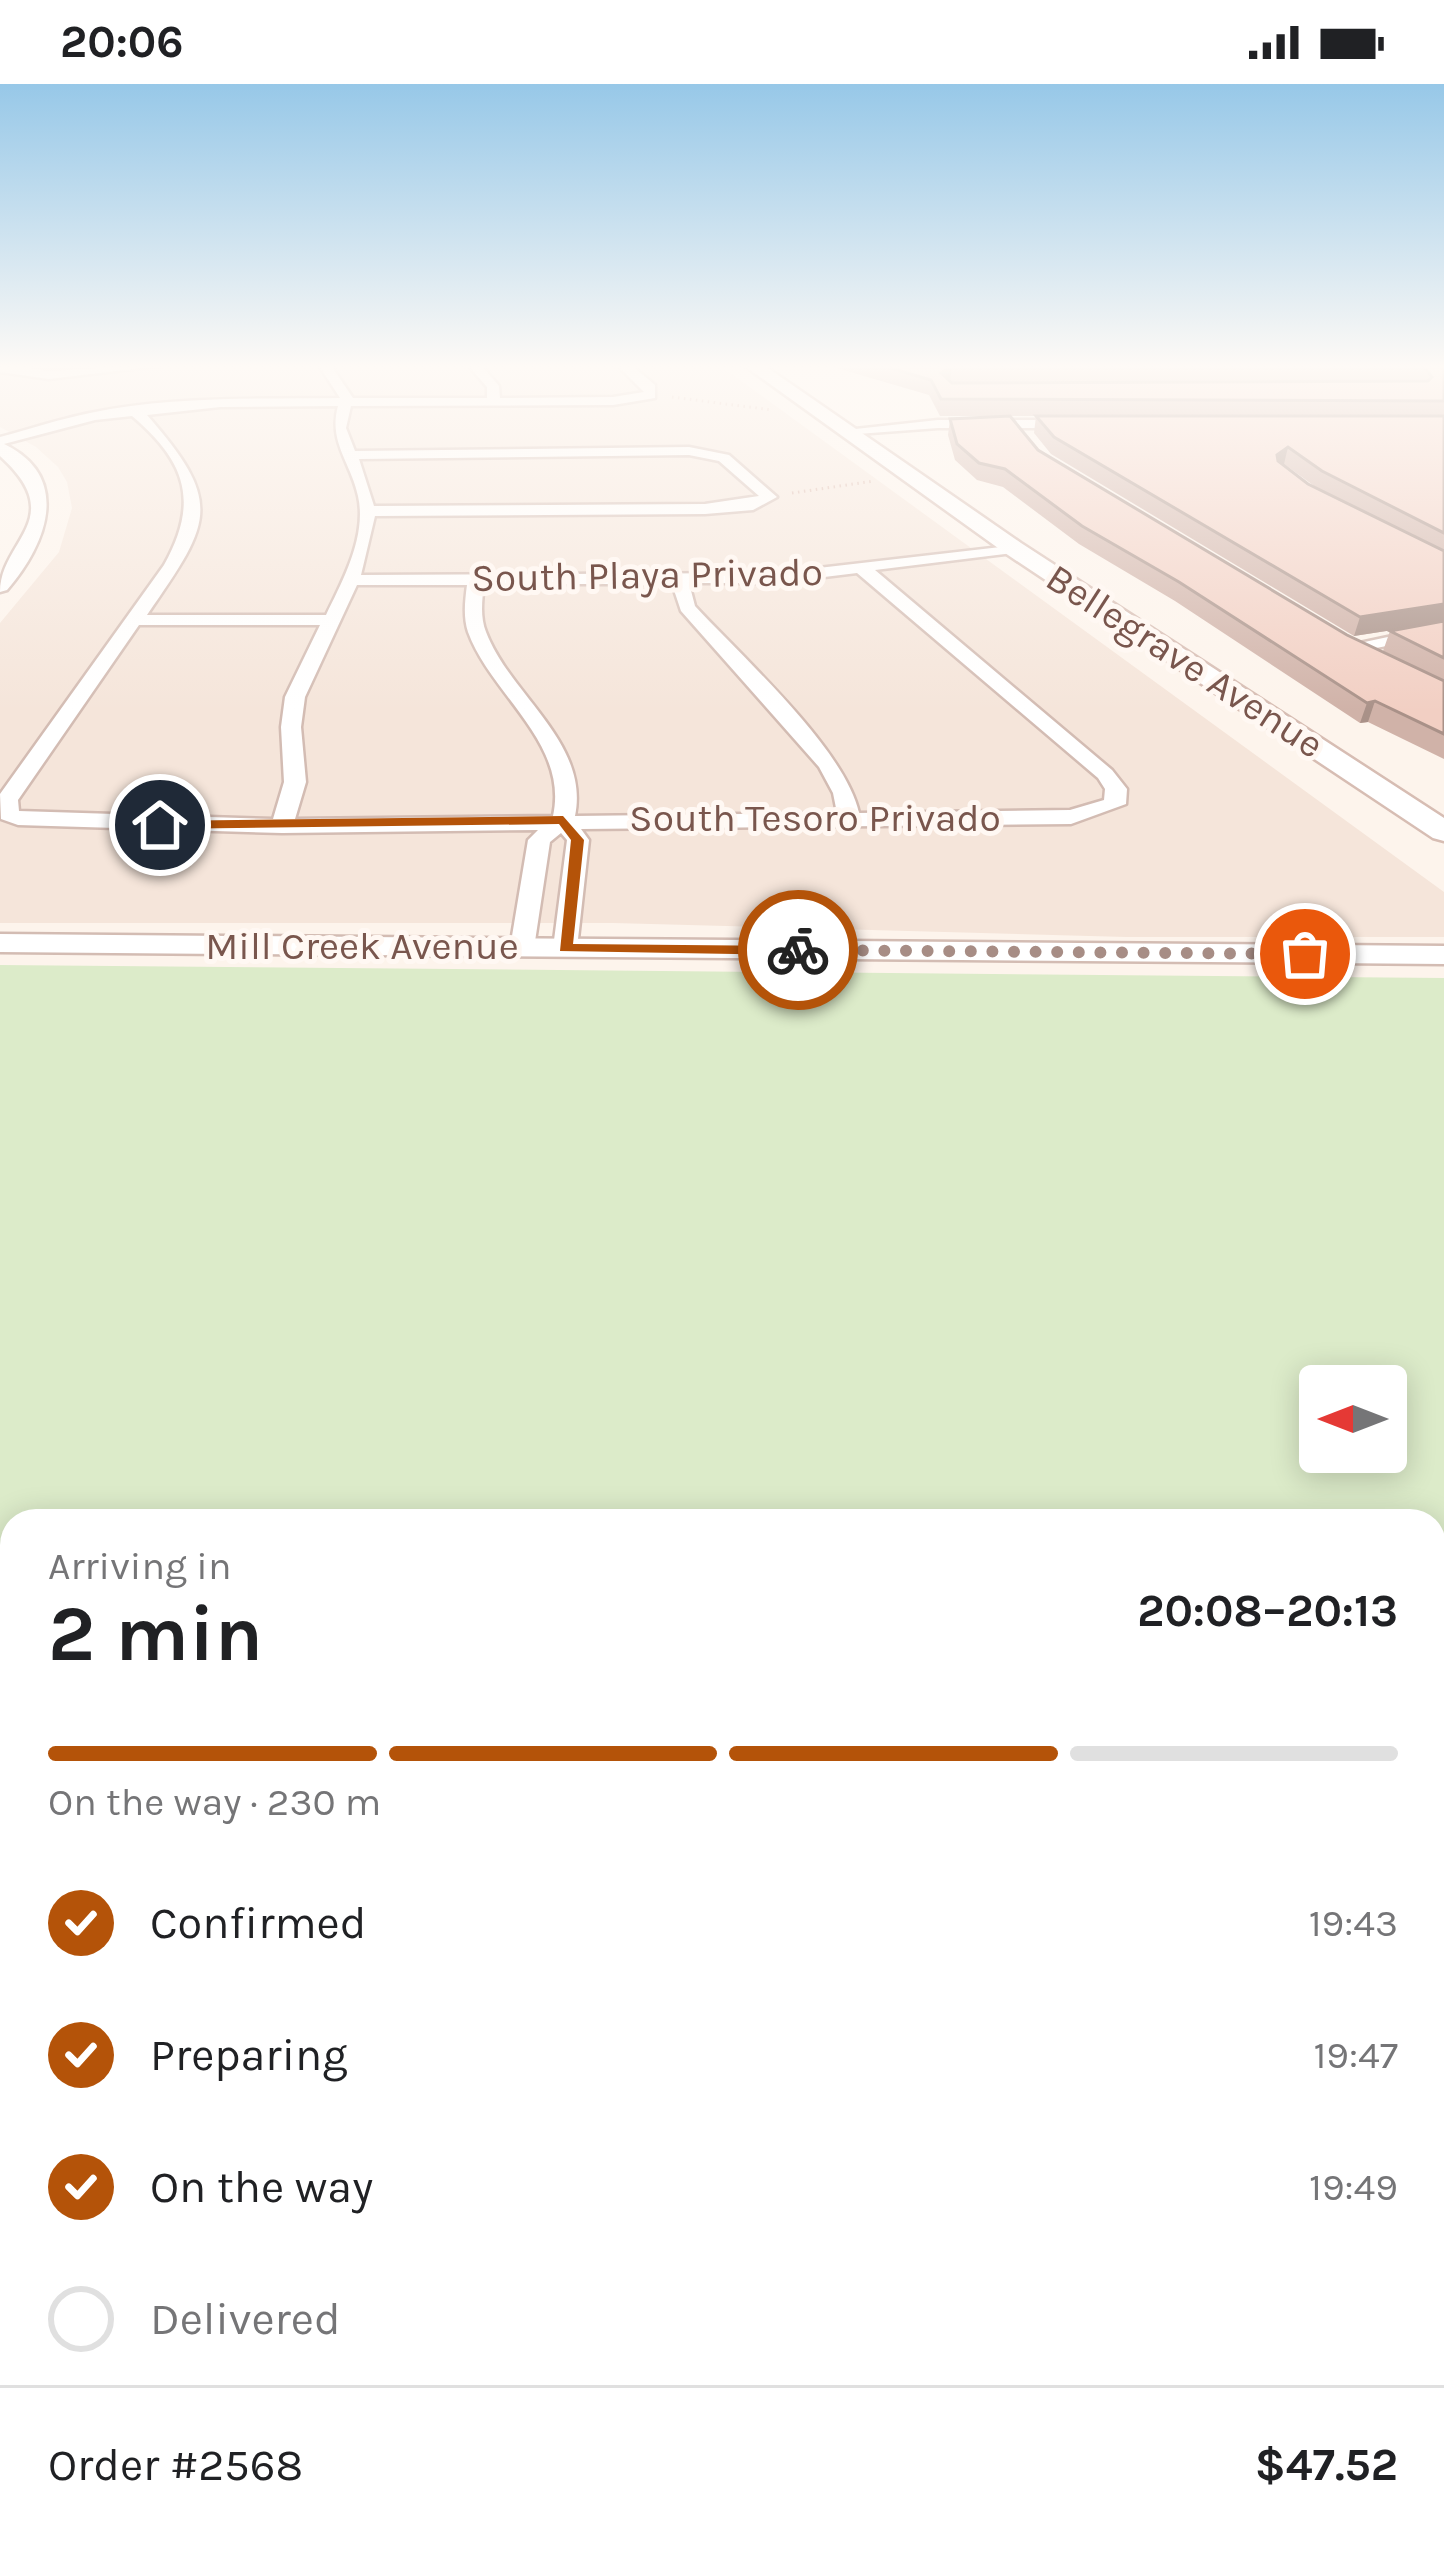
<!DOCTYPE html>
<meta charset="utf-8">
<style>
body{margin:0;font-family:Karla,sans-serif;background:#f6f6f6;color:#202124;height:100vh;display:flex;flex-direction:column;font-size:45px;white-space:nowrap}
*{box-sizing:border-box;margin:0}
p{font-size:39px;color:#757577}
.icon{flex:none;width:66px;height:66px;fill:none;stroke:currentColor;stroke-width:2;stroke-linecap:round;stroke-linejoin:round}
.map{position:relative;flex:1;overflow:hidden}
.panel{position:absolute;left:0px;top:1425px;width:1446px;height:1056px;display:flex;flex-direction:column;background:#fff;border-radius:36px 36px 0 0;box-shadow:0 6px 30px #0003}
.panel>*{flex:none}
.needle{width:78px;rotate:270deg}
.tools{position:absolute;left:1299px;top:1281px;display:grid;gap:24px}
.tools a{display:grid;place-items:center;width:108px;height:108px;border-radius:12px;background:#fff;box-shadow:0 6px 30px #0003;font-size:60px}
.pin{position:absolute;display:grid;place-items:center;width:102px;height:102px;color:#fff;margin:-51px;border:6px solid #fff;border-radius:50%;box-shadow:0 3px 12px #0007}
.courier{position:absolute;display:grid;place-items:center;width:120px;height:120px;margin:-60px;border:9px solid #b45309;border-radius:50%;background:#fff;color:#222;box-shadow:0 3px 15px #0007}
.overview em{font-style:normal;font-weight:700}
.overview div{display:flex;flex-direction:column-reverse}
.overview{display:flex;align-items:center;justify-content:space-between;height:204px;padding:0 48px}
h1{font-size:78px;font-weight:700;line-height:90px}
.bar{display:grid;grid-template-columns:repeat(4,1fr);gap:18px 12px;align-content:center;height:144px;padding:0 48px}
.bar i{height:15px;border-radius:9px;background:#e0e0e0}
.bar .on{background:#b45309}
.bar p{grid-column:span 4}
.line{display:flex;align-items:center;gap:30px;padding:0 48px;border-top:3px solid #e0e0e0}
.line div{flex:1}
ol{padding:0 48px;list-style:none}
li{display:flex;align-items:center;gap:36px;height:132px}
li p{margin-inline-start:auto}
li .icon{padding:12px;border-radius:50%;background:#b45309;color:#fff;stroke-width:4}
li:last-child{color:#757577}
li i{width:66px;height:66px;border:6px solid #e0e0e0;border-radius:50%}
.status{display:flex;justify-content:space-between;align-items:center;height:84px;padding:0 60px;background:#fff;direction:ltr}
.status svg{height:33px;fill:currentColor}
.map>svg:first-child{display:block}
.residential{fill:#f5e5da}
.green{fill:#dcebc9;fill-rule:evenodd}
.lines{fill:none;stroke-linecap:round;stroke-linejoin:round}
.minor-casing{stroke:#d3bcb3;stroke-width:5}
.tertiary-casing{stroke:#d3bcb3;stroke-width:5}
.secondary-casing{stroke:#d7bdb3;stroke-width:5}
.path{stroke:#d8b2a5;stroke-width:3;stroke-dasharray:1.5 4.5;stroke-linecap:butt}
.minor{fill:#fff;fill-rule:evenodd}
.tertiary{fill:#fff;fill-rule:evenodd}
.secondary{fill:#fff;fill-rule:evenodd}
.wall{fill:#d0b2a8;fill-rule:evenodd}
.shaded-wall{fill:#a99188}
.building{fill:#f2cfc3;stroke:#a99188;stroke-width:3;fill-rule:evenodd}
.route{fill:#b45309}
.done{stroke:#a78d85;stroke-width:12;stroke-dasharray:0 21.6}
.labels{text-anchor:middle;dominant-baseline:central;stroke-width:10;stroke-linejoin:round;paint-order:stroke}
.far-street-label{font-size:39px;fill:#79564d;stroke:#fff8f3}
</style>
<div class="status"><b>20:06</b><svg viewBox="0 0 49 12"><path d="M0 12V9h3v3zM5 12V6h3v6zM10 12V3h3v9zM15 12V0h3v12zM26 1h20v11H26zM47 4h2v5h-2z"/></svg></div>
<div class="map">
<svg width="1444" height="2481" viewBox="0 0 1444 2481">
<rect width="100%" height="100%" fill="#fdf4ec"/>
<path class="residential" d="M 0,280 L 718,280 L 1444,808 L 1444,853 L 1126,853 L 613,839 L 0,839 L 0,539 L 59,468 L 72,424 L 67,398 L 58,383 L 36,363 L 0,343 Z"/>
<path class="green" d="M 0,881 L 1444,894 L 1444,2481 L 0,2481 ZM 1320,1302 L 1386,1302 L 1386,1368 L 1320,1368 ZM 12,1437 L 1434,1437 L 1434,2469 L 12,2469 Z"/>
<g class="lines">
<defs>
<path id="minor" d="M 0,280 L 49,287 L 174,280 L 49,295 L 0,288 Z
M 318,280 L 330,280 L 353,314 L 487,314 L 487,303 L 467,280 L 480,280 L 499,302 L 500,314 L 613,313 L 644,308 L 616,280 L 630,280 L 655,301 L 655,314 L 613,321 L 351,322 L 346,344 L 355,367 L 689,363 L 729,371 L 777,413 L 753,426 L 705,430 L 375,432 L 361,491 L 775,489 L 1019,461 L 1019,467 L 1013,469 L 875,486 L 1112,686 L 1127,705 L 1126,720 L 1071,740 L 581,745 L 589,756 L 577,864 L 565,871 L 553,864 L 567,756 L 561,749 L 550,758 L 534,864 L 522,871 L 510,864 L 528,756 L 538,746 L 282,749 L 18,741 L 1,735 L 0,710 L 164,481 C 199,419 187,378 132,332 L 95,336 L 0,361 L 0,353 C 30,345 60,335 90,329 C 171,312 258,315 340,314 ZM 338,322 C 328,358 351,379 358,412 C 367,452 343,496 326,531 L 147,531 C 211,438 225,420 147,331 L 220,323 ZM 689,371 L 719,377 L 759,412 L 705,420 L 374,422 L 359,375 ZM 857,489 L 1098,694 L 1105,705 L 1104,716 L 1070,726 L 859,729 C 845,665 742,573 695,522 L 689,499 L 775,499 ZM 484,500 L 672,500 L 681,527 L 819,683 L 833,709 L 837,729 L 575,732 C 590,659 510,611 486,548 C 480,533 482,516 484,500 ZM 357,501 L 467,501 C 465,516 463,533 468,548 C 491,611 569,659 553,732 L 295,735 L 306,698 L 301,643 L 305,613 ZM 139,541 L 320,541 L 285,613 L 281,643 L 284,698 L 273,735 L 19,727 L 18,716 Z
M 1376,280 L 1390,280 L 1444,321 L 1444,331 Z
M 938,336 L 1076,336 L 1083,340 L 1076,344 L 938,344 L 844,351 L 837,347 Z
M 1444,541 L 1444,551 L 1350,569 L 1341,563 Z"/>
<path id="tertiary" d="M 0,358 C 74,391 47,460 7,506 L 0,508 C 0,456 70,435 0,372 Z
M 0,850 L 1444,862 L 1444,880 L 0,868 Z"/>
<path id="secondary" d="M 742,280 L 762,280 L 1021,459 L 1444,734 L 1444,757 L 1433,754 L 1005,469 Z"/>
</defs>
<use href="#minor" class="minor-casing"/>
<use href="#tertiary" class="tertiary-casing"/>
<use href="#secondary" class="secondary-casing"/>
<path class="path" d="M 672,313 L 772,326
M 792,409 L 874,397"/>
<use href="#minor" class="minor"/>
<use href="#tertiary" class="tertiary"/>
<use href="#secondary" class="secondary"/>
</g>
<path class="wall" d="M 823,280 L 1444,280 L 1444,675 L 1368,638 L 1360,639 L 1175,517 L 1079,460 L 1003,403 L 977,396 L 955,376 L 948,351 L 950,335 L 1038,366 L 1347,551 L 1412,582 L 1383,567 L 1390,547 L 1419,542 L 1354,552 L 1051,370 L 1034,349 L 1036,332 L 1205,332 L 940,332 L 929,311 ZM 1418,297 L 952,299 L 950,298 ZM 1284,380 L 1317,404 L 1308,400 Z"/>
<path class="shaded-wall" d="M 952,282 L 950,298 L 941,289 Z
M 1288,363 L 1284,380 L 1272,388 L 1277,371 Z
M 1444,520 L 1444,538 L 1354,552 L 1360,533 Z
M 1375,617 L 1368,638 L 1360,639 L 1367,619 Z"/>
<path class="building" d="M 877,280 L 1444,280 L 1444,317 L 941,315 L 931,296 ZM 1423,281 L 1432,293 L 1428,297 L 952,299 L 941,289 L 952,282 Z
M 1010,332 L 1038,366 L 1347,551 L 1444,597 L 1444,650 L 1375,617 L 1367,619 L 1179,498 L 1082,442 L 1005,385 L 979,379 L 957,360 L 950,335 Z
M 1036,332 L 1444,332 L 1444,449 L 1322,387 L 1288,363 L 1277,371 L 1278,377 L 1308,400 L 1444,467 L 1444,520 L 1360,533 L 1054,353 Z
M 1444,537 L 1444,574 L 1390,547 Z"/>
<linearGradient id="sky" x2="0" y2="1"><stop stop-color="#97c8e8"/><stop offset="0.45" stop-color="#fefaf6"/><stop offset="1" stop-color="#fefaf6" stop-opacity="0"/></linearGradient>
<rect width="1444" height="628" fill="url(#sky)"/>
<path class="route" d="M 563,732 L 584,756 L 573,860 L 798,862 L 806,866 L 798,871 L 560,867 L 571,756 L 559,740 L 160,745 L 153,741 L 160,737 Z"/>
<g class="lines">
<path class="done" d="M 798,866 L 1305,870"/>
</g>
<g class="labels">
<g class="far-street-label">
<text transform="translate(647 491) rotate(-1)">South Playa Privado</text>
<text transform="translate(1185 577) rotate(33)">Bellegrave Avenue</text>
<text x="815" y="734">South Tesoro Privado</text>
<text x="362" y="862">Mill Creek Avenue</text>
</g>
</g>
</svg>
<div class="tools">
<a><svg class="needle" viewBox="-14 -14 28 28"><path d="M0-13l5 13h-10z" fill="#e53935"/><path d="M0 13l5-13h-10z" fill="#757577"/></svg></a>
</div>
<div class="pin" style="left:1305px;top:870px;background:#ea580c"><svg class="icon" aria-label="bag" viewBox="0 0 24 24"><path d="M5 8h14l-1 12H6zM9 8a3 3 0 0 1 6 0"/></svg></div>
<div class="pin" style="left:160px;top:741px;background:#1f2937"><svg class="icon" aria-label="home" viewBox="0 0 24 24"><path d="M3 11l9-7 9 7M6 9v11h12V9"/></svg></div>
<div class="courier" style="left:798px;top:866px"><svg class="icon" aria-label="bike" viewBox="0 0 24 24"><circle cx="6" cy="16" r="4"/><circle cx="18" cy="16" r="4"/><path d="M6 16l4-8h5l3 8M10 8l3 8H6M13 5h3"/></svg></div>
<section class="panel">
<div class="overview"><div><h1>2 min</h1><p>Arriving in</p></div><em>20:08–20:13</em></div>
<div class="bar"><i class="on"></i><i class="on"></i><i class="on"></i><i></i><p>On the way · 230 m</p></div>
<ol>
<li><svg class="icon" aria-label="check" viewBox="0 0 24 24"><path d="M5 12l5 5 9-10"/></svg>Confirmed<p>19:43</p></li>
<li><svg class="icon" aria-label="check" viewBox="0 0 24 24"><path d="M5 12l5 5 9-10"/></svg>Preparing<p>19:47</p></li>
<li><svg class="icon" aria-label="check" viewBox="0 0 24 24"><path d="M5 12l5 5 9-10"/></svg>On the way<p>19:49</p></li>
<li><i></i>Delivered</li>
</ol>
<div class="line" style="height:156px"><div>Order #2568</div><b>$47.52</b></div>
</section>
</div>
